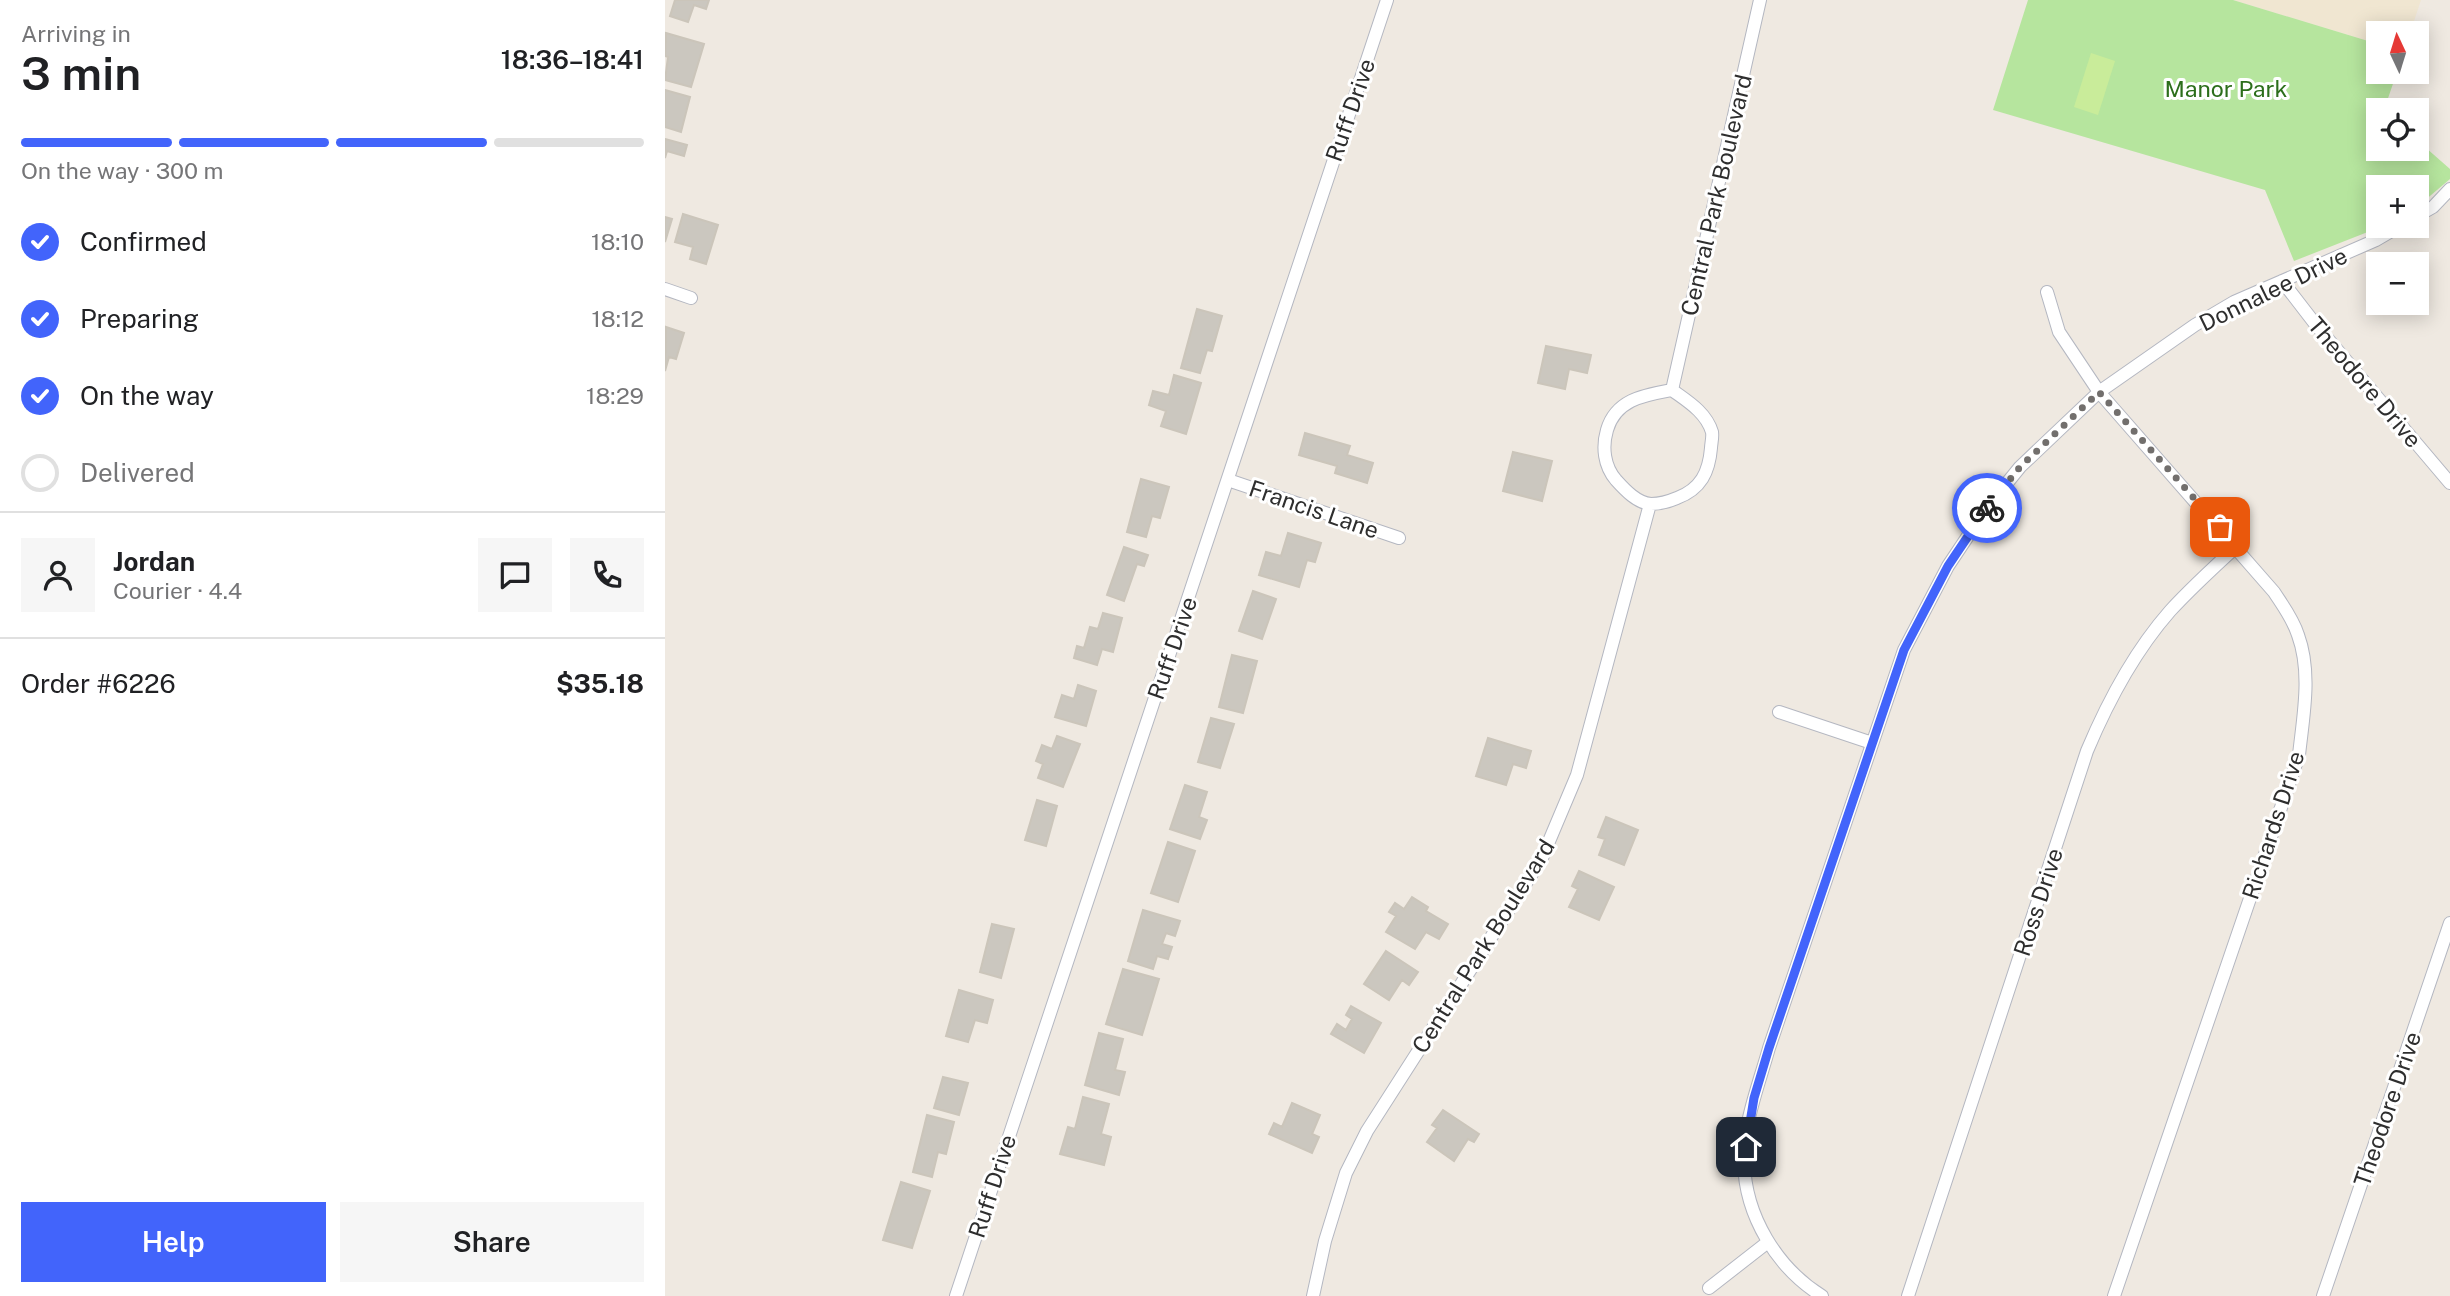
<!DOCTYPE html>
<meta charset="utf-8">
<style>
body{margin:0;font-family:"Public Sans",sans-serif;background:#f6f6f6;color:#202124;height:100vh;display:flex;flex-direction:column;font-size:26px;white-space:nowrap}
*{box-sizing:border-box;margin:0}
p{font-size:23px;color:#757577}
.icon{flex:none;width:38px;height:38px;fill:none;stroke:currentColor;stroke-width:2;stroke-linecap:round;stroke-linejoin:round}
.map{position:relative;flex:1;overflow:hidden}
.drawer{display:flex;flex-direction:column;background:#fff;width:665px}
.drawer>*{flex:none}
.needle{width:46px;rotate:356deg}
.fabs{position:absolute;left:1701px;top:21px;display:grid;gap:14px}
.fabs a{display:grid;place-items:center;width:63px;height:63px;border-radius:0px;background:#fff;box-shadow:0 4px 18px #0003;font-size:35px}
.pin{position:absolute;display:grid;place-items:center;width:60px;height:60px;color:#fff;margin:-30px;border-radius:14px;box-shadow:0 4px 10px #0006}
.courier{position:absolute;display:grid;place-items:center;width:70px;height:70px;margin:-35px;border:5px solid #4264fb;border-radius:50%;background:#fff;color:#222;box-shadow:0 2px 9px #0007}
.headline em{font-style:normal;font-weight:600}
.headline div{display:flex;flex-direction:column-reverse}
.headline{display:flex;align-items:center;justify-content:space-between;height:119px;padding:0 21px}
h1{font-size:46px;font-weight:600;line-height:52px}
.bar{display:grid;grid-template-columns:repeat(4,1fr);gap:10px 7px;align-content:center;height:84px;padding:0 21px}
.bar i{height:9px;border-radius:5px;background:#e0e0e0}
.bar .on{background:#4264fb}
.bar p{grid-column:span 4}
.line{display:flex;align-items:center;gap:18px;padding:0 21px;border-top:2px solid #e0e0e0}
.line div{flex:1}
.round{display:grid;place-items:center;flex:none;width:74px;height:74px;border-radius:0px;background:#f6f6f6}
ol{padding:0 21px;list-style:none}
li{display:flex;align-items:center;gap:21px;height:77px}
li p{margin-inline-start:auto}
li .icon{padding:7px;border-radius:50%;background:#4264fb;color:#fff;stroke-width:4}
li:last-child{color:#757577}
li i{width:38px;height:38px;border:4px solid #e0e0e0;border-radius:50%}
.cta{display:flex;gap:14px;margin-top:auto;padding:14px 21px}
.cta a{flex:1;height:80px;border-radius:0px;background:#4264fb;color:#fff;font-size:28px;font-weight:600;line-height:80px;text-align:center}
.cta a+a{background:#f6f6f6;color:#202124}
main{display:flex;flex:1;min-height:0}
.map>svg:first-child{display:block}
.education{fill:#f0e6d1}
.green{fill:#b6e59e}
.pitch{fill:#c9ec9a}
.building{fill:#cbc7bf;stroke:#cbc5ba;stroke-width:2}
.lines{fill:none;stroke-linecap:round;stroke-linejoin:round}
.minor-casing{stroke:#b4b7c1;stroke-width:14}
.minor{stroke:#fff;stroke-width:12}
.done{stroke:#726f6d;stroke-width:7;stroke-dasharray:0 12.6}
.route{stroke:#4264fb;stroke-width:9}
.labels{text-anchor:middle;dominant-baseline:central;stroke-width:6;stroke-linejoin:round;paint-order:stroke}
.park-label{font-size:23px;fill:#2c6e1b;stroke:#fff}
.street-label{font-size:23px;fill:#2e2e2e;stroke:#fff}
</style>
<main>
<section class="drawer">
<div class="headline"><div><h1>3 min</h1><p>Arriving in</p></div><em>18:36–18:41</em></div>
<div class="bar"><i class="on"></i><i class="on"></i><i class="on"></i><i></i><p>On the way · 300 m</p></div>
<ol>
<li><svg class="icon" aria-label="check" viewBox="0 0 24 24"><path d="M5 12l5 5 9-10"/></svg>Confirmed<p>18:10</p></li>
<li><svg class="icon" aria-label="check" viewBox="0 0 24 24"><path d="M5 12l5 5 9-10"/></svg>Preparing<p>18:12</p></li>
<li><svg class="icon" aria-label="check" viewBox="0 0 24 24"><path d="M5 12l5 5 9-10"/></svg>On the way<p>18:29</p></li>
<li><i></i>Delivered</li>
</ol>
<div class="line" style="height:126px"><a class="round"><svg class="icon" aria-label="person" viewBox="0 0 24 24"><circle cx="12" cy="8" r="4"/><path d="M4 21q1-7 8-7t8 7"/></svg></a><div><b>Jordan</b><p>Courier · 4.4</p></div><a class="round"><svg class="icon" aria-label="chat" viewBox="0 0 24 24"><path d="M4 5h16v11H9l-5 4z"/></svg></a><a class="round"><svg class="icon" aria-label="phone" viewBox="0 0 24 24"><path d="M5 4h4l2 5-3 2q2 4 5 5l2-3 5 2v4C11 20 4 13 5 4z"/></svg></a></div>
<div class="line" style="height:91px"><div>Order #6226</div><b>$35.18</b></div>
<div class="cta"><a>Help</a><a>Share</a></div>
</section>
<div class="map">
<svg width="1785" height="1296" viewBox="0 0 1785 1296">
<rect width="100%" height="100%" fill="#efe9e1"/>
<path class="education" d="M 1568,0 L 1756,0 L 1745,33 L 1713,33 L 1713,44 Z"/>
<path class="green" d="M 1363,0 L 1568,0 L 1713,44 L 1713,72 L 1732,72 L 1719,110 L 1713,110 L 1713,149 L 1752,149 L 1752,140 L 1785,169 L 1785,179 L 1752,207 L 1752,187 L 1713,187 L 1713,226 L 1718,226 L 1629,261 L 1600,190 L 1328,110 Z"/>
<path class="pitch" d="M 1426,53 L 1450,61 L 1433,115 L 1409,107 Z"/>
<path class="building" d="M 10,0 L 44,0 L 41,9 L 29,5 L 23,22 L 5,16 Z
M 1,33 L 39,44 L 26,87 L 0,80 L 3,57 L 0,56 Z
M 0,90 L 25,97 L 16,132 L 0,127 Z
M 0,139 L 22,145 L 19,156 L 2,151 L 0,158 Z
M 18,214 L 53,225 L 41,264 L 25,259 L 28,247 L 10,242 Z
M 0,217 L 7,219 L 0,242 Z
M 532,309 L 557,316 L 547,351 L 542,350 L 535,373 L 516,368 Z
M 1,327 L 19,333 L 11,359 L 4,357 L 0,371 Z
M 881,346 L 926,355 L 922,373 L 904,369 L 900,389 L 873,383 Z
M 509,375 L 536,383 L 521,434 L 496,426 L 501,411 L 484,405 L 488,391 L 504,395 Z
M 640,433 L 685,446 L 682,455 L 708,463 L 702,483 L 670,473 L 672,466 L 634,455 Z
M 848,452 L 887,461 L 877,501 L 838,491 Z
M 476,479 L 504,487 L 495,518 L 487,516 L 481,537 L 462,532 Z
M 623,533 L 656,543 L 650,562 L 642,560 L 634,587 L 594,575 L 601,552 L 616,556 Z
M 459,547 L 483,555 L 479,566 L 472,564 L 459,601 L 442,595 Z
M 588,591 L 611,599 L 597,639 L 574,631 Z
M 438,613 L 457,618 L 448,652 L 437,649 L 432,665 L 409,658 L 412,646 L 419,648 L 425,627 L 433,629 Z
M 567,655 L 592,661 L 578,713 L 554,707 Z
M 413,685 L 431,691 L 421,726 L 390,717 L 397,695 L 409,699 Z
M 546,718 L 569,724 L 555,768 L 533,762 Z
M 392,736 L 415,744 L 398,787 L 373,778 L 378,764 L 371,761 L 377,745 L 387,749 Z
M 823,738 L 866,751 L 861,768 L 848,764 L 841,785 L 811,776 Z
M 520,785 L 542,792 L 534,817 L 542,820 L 535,839 L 505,829 Z
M 372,800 L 392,806 L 381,846 L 360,840 Z
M 941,817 L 973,830 L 959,865 L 934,855 L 940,839 L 933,837 Z
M 503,842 L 530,851 L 513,902 L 486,893 Z
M 914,871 L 949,887 L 934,920 L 904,907 L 913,889 L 907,886 Z
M 747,897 L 763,907 L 761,911 L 783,924 L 774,939 L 761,932 L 750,949 L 721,932 L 731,916 L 724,912 L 730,903 L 739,909 Z
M 478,910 L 515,921 L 510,936 L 501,933 L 497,944 L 507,947 L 503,959 L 492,956 L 488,969 L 463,961 Z
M 327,924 L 349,929 L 336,978 L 315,972 Z
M 721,951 L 753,972 L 744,985 L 737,980 L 724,1000 L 699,984 Z
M 458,969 L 494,979 L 477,1035 L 441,1024 Z
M 294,990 L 328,1000 L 322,1023 L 310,1020 L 303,1042 L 281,1036 Z
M 686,1006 L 716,1023 L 699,1053 L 666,1034 L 672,1024 L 681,1030 L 687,1019 L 681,1015 Z
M 434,1033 L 458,1039 L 450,1070 L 460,1072 L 454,1095 L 420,1085 Z
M 278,1077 L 303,1083 L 294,1115 L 269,1108 Z
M 418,1097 L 444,1104 L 436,1134 L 446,1137 L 439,1165 L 395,1154 L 403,1127 L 410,1129 Z
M 627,1103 L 655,1115 L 647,1134 L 654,1137 L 647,1153 L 604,1134 L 609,1123 L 617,1127 Z
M 778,1110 L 814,1134 L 809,1142 L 803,1139 L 789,1161 L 762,1142 L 772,1128 L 767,1125 Z
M 262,1115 L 289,1122 L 281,1154 L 273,1152 L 267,1177 L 248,1172 Z
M 236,1182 L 265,1191 L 247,1248 L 218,1240 Z"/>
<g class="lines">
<defs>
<path id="minor" d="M 1752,216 L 1768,207 L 1785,189
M 1617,281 L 1651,325 L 1785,483
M 0,289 L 26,298
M 1382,292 L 1394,332 L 1434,392 L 1609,592 C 1618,606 1628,619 1633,635 C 1647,673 1638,717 1634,755 L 1449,1296
M 1007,390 L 1095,0
M 1007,390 C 1022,401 1041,412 1047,432 C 1048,437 1046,444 1046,448 C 1044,472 1036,489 1012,498 C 1005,501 994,504 986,504 C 972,503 960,490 951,480 C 939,466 937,447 942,430 C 951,399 980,395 1007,390 Z
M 563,480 L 734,538
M 1114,712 L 1207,743
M 1044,1288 L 1103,1242
M 291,1296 L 722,0
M 648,1296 L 660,1241 L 681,1173 L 702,1131 L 877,858 L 912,775 L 985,504
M 1157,1296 C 1112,1268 1080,1216 1079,1162 C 1078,1124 1094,1084 1104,1048 L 1239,650 L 1283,566 L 1321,509 L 1355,467 L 1434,392 L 1530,325 L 1569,302 L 1711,240 L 1735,226
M 1243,1296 L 1422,751 C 1443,701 1469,652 1505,611 C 1526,588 1549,567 1572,546
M 1658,1296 L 1785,923"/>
</defs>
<use href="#minor" class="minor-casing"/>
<use href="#minor" class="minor"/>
</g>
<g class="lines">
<path class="done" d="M 1322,508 L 1355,467 L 1434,392 L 1555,527"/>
<path class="route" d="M 1081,1147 L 1089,1098 L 1104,1048 L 1239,650 L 1283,566 L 1322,508"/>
</g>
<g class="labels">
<g class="park-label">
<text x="1561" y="88">Manor Park</text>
</g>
<g class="street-label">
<text transform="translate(685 110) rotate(-71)">Ruff Drive</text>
<text transform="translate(1051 195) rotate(-77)">Central Park Boulevard</text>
<text transform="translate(1608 289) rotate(-26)">Donnalee Drive</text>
<text transform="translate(1700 382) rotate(50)">Theodore Drive</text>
<text transform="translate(649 509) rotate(19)">Francis Lane</text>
<text transform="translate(507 648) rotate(-71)">Ruff Drive</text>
<text transform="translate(1608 825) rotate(-72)">Richards Drive</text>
<text transform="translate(1373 902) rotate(-72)">Ross Drive</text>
<text transform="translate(818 946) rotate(-58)">Central Park Boulevard</text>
<text transform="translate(1722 1109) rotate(-71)">Theodore Drive</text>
<text transform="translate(327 1186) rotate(-72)">Ruff Drive</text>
</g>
</g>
</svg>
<div class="fabs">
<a><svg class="needle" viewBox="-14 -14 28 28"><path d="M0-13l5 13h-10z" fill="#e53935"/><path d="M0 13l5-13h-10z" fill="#757577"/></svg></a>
<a><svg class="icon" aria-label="locate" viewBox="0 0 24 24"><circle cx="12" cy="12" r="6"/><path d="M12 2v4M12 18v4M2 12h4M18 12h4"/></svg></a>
<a>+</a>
<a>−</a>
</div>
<div class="pin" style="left:1555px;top:527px;background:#ea580c"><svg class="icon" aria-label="bag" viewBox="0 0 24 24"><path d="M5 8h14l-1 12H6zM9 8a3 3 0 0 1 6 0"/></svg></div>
<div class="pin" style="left:1081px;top:1147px;background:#1f2937"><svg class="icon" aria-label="home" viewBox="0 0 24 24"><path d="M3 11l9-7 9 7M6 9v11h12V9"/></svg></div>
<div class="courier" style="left:1322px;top:508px"><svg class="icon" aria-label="bike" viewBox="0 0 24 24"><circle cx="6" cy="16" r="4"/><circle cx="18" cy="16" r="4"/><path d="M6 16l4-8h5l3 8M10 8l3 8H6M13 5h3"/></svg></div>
</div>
</main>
